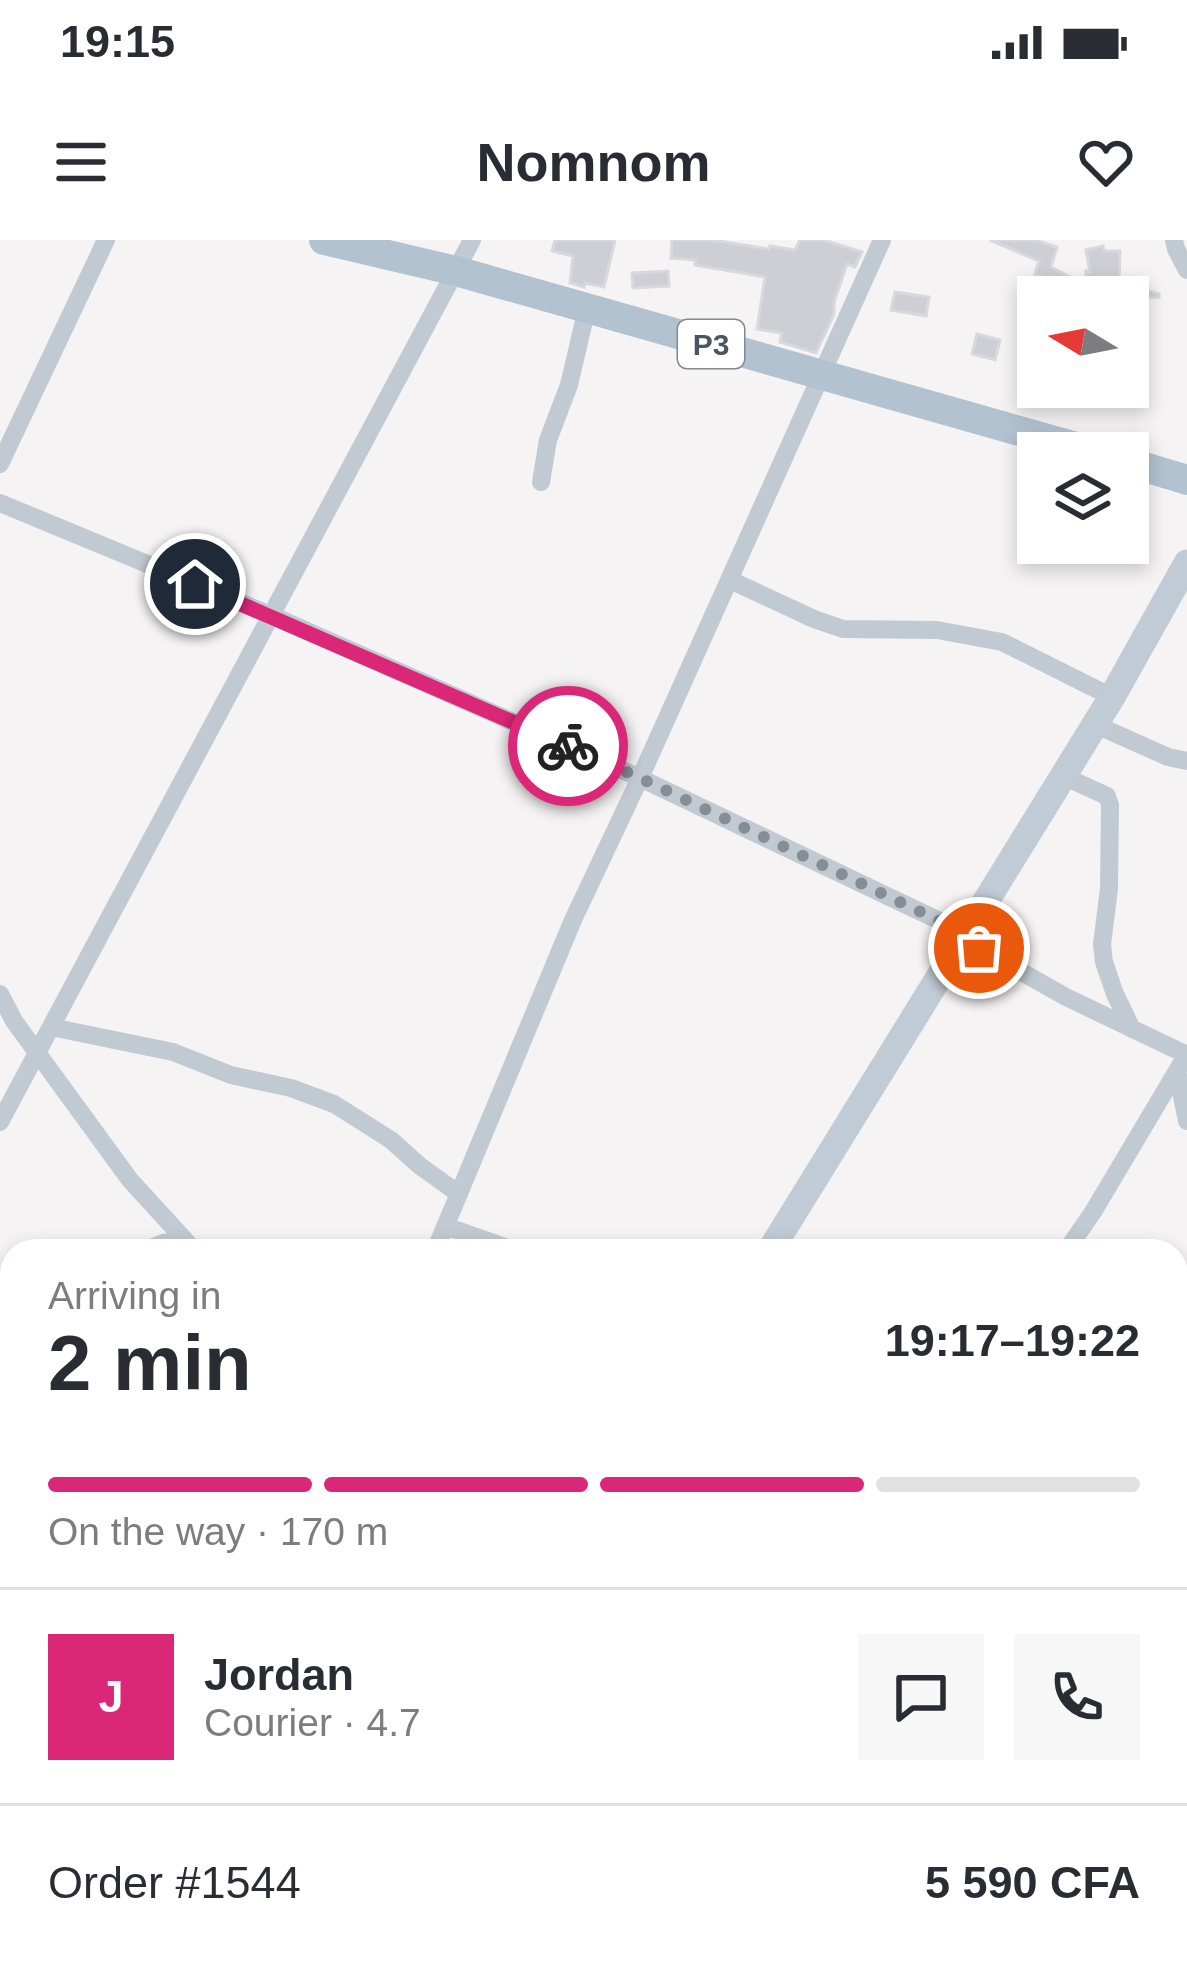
<!DOCTYPE html>
<meta charset="utf-8">
<style>
body{margin:0;font-family:Arial,sans-serif;background:#f7f7f7;color:#2b2b33;height:100vh;display:flex;flex-direction:column;font-size:45px;white-space:nowrap}
*{box-sizing:border-box;margin:0}
p{font-size:39px;color:#7c7c81}
.icon{flex:none;width:66px;height:66px;fill:none;stroke:currentColor;stroke-width:2;stroke-linecap:round;stroke-linejoin:round}
.map{position:relative;flex:1;overflow:hidden}
.side{position:absolute;left:0px;top:999px;width:1188px;height:744px;display:flex;flex-direction:column;background:#fff;border-radius:36px 36px 0 0;box-shadow:0 6px 18px #0003}
.side>*{flex:none}
.needle{width:78px;rotate:280deg}
.controls{position:absolute;left:1017px;top:36px;display:grid;gap:24px}
.controls a{display:grid;place-items:center;width:132px;height:132px;border-radius:0px;background:#fff;box-shadow:0 6px 18px #0003;font-size:60px}
.pin{position:absolute;display:grid;place-items:center;width:102px;height:102px;color:#fff;margin:-51px;border:6px solid #fff;border-radius:50%;box-shadow:0 3px 12px #0007}
.courier{position:absolute;display:grid;place-items:center;width:120px;height:120px;margin:-60px;border:9px solid #db2777;border-radius:50%;background:#fff;color:#222;box-shadow:0 3px 15px #0007}
.headline em{font-style:normal;font-weight:700}
.headline div{display:flex;flex-direction:column-reverse}
.headline{display:flex;align-items:center;justify-content:space-between;height:204px;padding:0 48px}
h1{font-size:78px;font-weight:700;line-height:90px}
.bar{display:grid;grid-template-columns:repeat(4,1fr);gap:18px 12px;align-content:center;height:144px;padding:0 48px}
.bar i{height:15px;border-radius:9px;background:#e1e1e2}
.bar .current{background:#db2777}
.bar p{grid-column:span 4}
.line{display:flex;align-items:center;gap:30px;padding:0 48px;border-top:3px solid #e1e1e2}
.line div{flex:1}
.round{display:grid;place-items:center;flex:none;width:126px;height:126px;border-radius:0px;background:#f7f7f7}
.status{display:flex;justify-content:space-between;align-items:center;height:84px;padding:0 60px;background:#fff;direction:ltr}
.status svg{height:33px;fill:currentColor}
header{display:flex;justify-content:space-between;align-items:center;height:156px;padding:0 48px;background:#fff;font-size:54px;font-weight:700}
.map>svg:first-child{display:block}
.building{fill:#cdcfd5;stroke:#d7d9de;stroke-width:3}
.lines{fill:none;stroke-linecap:round;stroke-linejoin:round}
.minor{stroke:#c1cad2;stroke-width:18}
.secondary{stroke:#c1cbd6;stroke-width:27}
.primary{stroke:#b3c2d1;stroke-width:30}
.done{stroke:#868d94;stroke-width:12;stroke-dasharray:0 21.6}
.route{stroke:#db2777;stroke-width:15}
.labels{text-anchor:middle;dominant-baseline:central;stroke-width:10;stroke-linejoin:round;paint-order:stroke}
.shield{fill:#fff;stroke:#808990;stroke-width:3}
.shield-label{font-size:30px;font-weight:bold;fill:#4a5661}
</style>
<div class="status"><b>19:15</b><svg viewBox="0 0 49 12"><path d="M0 12V9h3v3zM5 12V6h3v6zM10 12V3h3v9zM15 12V0h3v12zM26 1h20v11H26zM47 4h2v5h-2z"/></svg></div>
<header><svg class="icon" aria-label="menu" viewBox="0 0 24 24"><path d="M4 6h16M4 12h16M4 18h16"/></svg>Nomnom<svg class="icon" aria-label="heart" viewBox="0 0 24 24"><path d="M12 20l-8-8c-3-5 5-10 8-4 3-6 11-1 8 4z"/></svg></header>
<div class="map">
<svg width="1187" height="1743" viewBox="0 0 1187 1743">
<rect width="100%" height="100%" fill="#f5f3f3"/>
<path class="building" d="M 555,0 L 615,0 L 604,47 L 585,43 L 584,47 L 570,43 L 573,16 L 552,11 Z
M 672,0 L 712,0 L 769,9 L 770,6 L 795,10 L 800,0 L 823,0 L 862,12 L 855,27 L 847,24 L 834,62 L 834,74 L 816,113 L 780,102 L 782,93 L 757,89 L 765,37 L 695,25 L 696,20 L 671,18 Z
M 990,0 L 1035,0 L 1057,7 L 1051,27 L 1085,45 L 1086,31 L 1090,32 L 1086,10 L 1103,6 L 1104,11 L 1120,11 L 1119,42 L 1159,54 L 1159,57 L 1066,57 L 1045,46 L 1049,39 L 1035,34 L 1039,21 Z
M 668,31 L 669,46 L 633,48 L 632,33 Z
M 895,52 L 929,57 L 926,76 L 891,70 Z
M 977,94 L 1000,100 L 995,120 L 972,114 Z"/>
<g class="lines">
<path class="minor" d="M 1174,0 L 1176,9 L 1187,30
M 0,224 L 106,0
M 541,242 L 548,200 L 569,145 L 587,68
M 0,263 L 273,376 L 640,538 L 967,694 L 979,708 L 1066,757 L 1187,815
M 730,340 L 814,379 L 843,389 L 937,390 L 1002,402 L 1112,457
M 1094,484 L 1168,517 L 1187,521
M 1063,536 L 1107,556 L 1110,565 L 1109,649 L 1102,704 L 1104,722 L 1115,754 L 1132,789
M 0,754 L 14,781 L 130,940 L 195,1011
M 51,787 L 173,812 L 231,835 L 291,848 L 334,864 L 391,900 L 420,926 L 459,954
M 1177,831 L 1187,881
M 0,882 L 472,0
M 445,986 L 516,1011
M 143,1011 L 163,1003 L 184,1000
M 435,1011 L 573,680 L 640,538 L 882,0
M 1066,1011 L 1093,972 L 1187,814
M 1176,1247 L 1187,1246
M 0,1350 L 12,1352
M 1176,1361 L 1187,1370
M 0,1524 L 12,1514
M 846,1731 L 861,1743
M 1144,1731 L 1149,1743
M 897,1735 L 916,1743"/>
<path class="secondary" d="M 770,1011 L 1112,457 L 1187,323
M 302,1743 L 309,1731"/>
<path class="primary" d="M 324,0 L 456,31 L 1097,213
M 1128,222 L 1187,240"/>
</g>
<g class="lines">
<path class="done" d="M 568,506 L 640,538 L 967,694 L 979,708"/>
<path class="route" d="M 195,344 L 568,506"/>
</g>
<g class="labels">
<rect class="shield" x="678" y="80" width="66" height="48" rx="9"/>
<g class="shield-label">
<text x="711" y="104">P3</text>
</g>
</g>
</svg>
<div class="controls">
<a><svg class="needle" viewBox="-14 -14 28 28"><path d="M0-13l5 13h-10z" fill="#e53935"/><path d="M0 13l5-13h-10z" fill="#7c7c81"/></svg></a>
<a><svg class="icon" aria-label="layers" viewBox="0 0 24 24"><path d="M12 4l9 5-9 5-9-5zM3 14l9 5 9-5"/></svg></a>
</div>
<div class="pin" style="left:979px;top:708px;background:#ea580c"><svg class="icon" aria-label="bag" viewBox="0 0 24 24"><path d="M5 8h14l-1 12H6zM9 8a3 3 0 0 1 6 0"/></svg></div>
<div class="pin" style="left:195px;top:344px;background:#1f2937"><svg class="icon" aria-label="home" viewBox="0 0 24 24"><path d="M3 11l9-7 9 7M6 9v11h12V9"/></svg></div>
<div class="courier" style="left:568px;top:506px"><svg class="icon" aria-label="bike" viewBox="0 0 24 24"><circle cx="6" cy="16" r="4"/><circle cx="18" cy="16" r="4"/><path d="M6 16l4-8h5l3 8M10 8l3 8H6M13 5h3"/></svg></div>
<section class="side">
<div class="headline"><div><h1>2 min</h1><p>Arriving in</p></div><em>19:17–19:22</em></div>
<div class="bar"><i class="current"></i><i class="current"></i><i class="current"></i><i></i><p>On the way · 170 m</p></div>
<div class="line" style="height:216px"><b class="round" style="background:#db2777;color:#fff">J</b><div><b>Jordan</b><p>Courier · 4.7</p></div><a class="round"><svg class="icon" aria-label="chat" viewBox="0 0 24 24"><path d="M4 5h16v11H9l-5 4z"/></svg></a><a class="round"><svg class="icon" aria-label="phone" viewBox="0 0 24 24"><path d="M5 4h4l2 5-3 2q2 4 5 5l2-3 5 2v4C11 20 4 13 5 4z"/></svg></a></div>
<div class="line" style="height:156px"><div>Order #1544</div><b>5 590 CFA</b></div>
</section>
</div>
